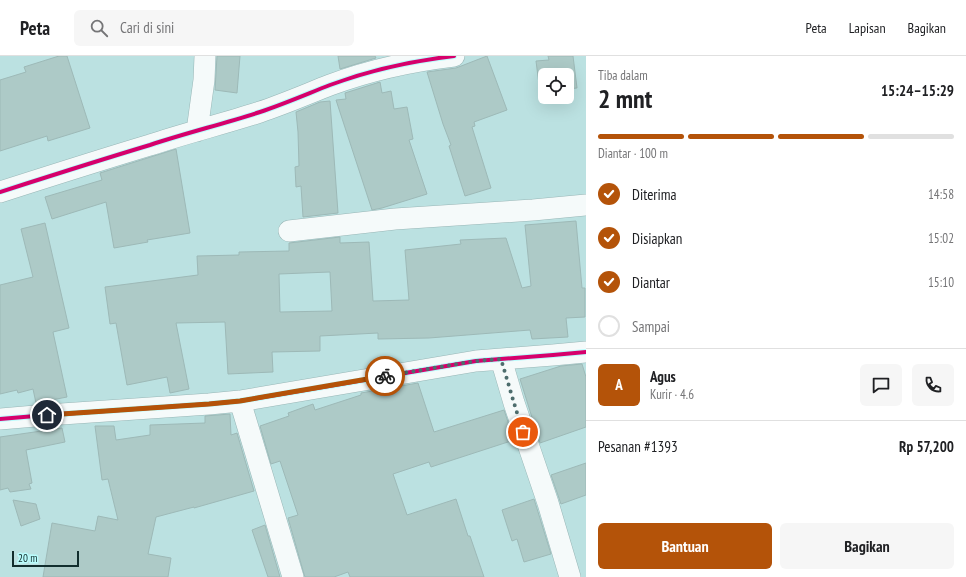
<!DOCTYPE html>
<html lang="id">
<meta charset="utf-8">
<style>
body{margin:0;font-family:"PT Sans Narrow",sans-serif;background:#f6f6f6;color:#202124;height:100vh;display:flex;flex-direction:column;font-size:15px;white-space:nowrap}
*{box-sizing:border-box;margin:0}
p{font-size:13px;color:#757577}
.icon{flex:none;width:22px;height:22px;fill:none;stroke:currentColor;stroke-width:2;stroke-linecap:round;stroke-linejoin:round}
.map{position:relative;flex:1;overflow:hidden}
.panel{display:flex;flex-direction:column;background:#fff;width:380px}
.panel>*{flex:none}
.tools{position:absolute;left:538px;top:12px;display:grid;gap:8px}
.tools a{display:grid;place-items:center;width:36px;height:36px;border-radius:6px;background:#fff;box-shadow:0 4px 16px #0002;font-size:20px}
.scale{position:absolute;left:12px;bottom:10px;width:67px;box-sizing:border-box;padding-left:4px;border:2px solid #122e2e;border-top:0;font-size:11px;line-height:14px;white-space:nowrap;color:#122e2e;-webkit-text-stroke:3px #b9fdfd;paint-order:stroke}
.pin{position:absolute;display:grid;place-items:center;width:34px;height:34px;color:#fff;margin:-17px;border:2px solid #fff;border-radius:50%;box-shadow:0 1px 4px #0007}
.courier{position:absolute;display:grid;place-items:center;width:40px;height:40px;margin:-20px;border:3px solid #b45309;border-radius:50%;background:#fff;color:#222;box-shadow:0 1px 5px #0007}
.head em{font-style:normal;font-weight:800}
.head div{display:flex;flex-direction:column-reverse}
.head{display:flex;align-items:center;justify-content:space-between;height:68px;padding:0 12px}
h1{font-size:26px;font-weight:800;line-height:30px}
.bar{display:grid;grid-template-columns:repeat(4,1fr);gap:6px 4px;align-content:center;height:48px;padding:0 12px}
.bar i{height:5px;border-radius:3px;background:#e0e0e0}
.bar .on{background:#b45309}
.bar p{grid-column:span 4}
.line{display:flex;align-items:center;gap:10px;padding:0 12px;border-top:1px solid #e0e0e0}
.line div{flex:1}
.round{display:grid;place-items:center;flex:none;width:42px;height:42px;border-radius:6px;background:#f6f6f6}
ol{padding:0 12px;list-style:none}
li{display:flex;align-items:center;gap:12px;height:44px}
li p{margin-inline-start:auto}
li .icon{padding:4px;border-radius:50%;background:#b45309;color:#fff;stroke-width:4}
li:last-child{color:#757577}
li i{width:22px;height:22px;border:2px solid #e0e0e0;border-radius:50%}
.primary-button{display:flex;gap:8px;margin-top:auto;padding:8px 12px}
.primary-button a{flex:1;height:46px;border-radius:6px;background:#b45309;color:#fff;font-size:16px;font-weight:800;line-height:46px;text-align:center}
.primary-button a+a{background:#f6f6f6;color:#202124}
header{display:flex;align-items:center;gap:24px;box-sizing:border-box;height:56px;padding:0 20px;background:#fff;border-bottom:1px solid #e0e0e0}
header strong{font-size:19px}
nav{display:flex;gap:22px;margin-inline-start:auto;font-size:14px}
.search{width:280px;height:36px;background:#f6f6f6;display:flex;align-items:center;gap:10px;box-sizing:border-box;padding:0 14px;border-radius:6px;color:#757577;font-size:15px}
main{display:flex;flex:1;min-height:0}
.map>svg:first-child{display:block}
.building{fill:#adcac7;stroke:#9db9b7;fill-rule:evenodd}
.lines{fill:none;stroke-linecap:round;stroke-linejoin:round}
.minor-casing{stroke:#98b6b6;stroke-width:22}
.minor{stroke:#f5fafa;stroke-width:21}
.cycleway-casing{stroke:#b9fdfd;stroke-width:6}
.cycleway{stroke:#d6006c;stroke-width:4}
.done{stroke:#4d6d6d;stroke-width:4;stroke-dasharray:0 7.2}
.route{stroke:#b45309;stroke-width:5}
</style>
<header>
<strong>Peta</strong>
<div class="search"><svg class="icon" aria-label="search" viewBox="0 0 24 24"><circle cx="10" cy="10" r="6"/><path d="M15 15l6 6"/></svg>Cari di sini</div>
<nav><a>Peta</a><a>Lapisan</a><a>Bagikan</a></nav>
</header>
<main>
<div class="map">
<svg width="586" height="521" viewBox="0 0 586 521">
<rect width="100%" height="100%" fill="#bbe1e1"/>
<path class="building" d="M 59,0 L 67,0 L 90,72 L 48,85 L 47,80 L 0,95 L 0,24 L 26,16 L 24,11 Z
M 217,0 L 240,0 L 237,37 L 215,34 Z
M 338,0 L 375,0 L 376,2 L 340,13 Z
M 487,0 L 507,54 L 474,66 L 475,70 L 472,71 L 491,132 L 465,140 L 449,90 L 451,89 L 443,68 L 427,16 L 456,12 Z
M 548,0 L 573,0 L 577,32 L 567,33 L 567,19 L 545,19 L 545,35 L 540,36 L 536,5 L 549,4 Z
M 380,26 L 382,37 L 391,35 L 394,53 L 407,51 L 413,83 L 409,84 L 427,138 L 382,152 L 372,154 L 336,44 L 346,43 L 345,37 Z
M 330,45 L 338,157 L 303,161 L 301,130 L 296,131 L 295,111 L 299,110 L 298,76 L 296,56 L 320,46 Z
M 176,93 L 190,177 L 147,184 L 148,186 L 114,192 L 106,146 L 52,163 L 45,141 L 102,124 L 100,117 Z
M 576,165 L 582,232 L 585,232 L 585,261 L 566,262 L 568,281 L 532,283 L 530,274 L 429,282 L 378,283 L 378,277 L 320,280 L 320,295 L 272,296 L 273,316 L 228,318 L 225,266 L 176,267 L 189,333 L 170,337 L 167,321 L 127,329 L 116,267 L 110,268 L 105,231 L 198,219 L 197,200 L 239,199 L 239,196 L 289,195 L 289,187 L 340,181 L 340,187 L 369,186 L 373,245 L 409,244 L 405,194 L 461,188 L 460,184 L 506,182 L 522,232 L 531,230 L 525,169 ZM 330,216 L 332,255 L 280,256 L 279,218 Z
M 45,167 L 69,272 L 53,276 L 67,341 L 36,347 L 33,333 L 18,337 L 17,334 L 0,338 L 0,229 L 33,221 L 21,173 Z
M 582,308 L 586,321 L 586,371 L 540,387 L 520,323 L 561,310 Z
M 418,327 L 434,376 L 504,354 L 514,384 L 431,411 L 429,406 L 393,418 L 407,459 L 456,443 L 468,480 L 470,480 L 484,521 L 350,521 L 348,516 L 334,521 L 305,521 L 304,518 L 288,462 L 298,459 L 280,405 L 271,408 L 260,370 L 289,360 L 288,357 L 313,348 L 315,354 L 361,339 L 361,337 Z
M 230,358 L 231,379 L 237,377 L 254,435 L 194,452 L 194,451 L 156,461 L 148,498 L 171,502 L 168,521 L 43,521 L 52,467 L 95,475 L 98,460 L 118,464 L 108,423 L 102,424 L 95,370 L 114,370 L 116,384 L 150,379 L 150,369 L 205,367 L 205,360 Z
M 62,372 L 65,386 L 26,394 L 32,427 L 29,428 L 31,433 L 10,436 L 8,432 L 0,434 L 0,381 Z
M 586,407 L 586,439 L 561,448 L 551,419 Z
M 534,443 L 551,498 L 524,506 L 517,483 L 512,485 L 502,454 Z
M 13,444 L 36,448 L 40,463 L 21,470 Z
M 265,469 L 280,521 L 268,521 L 252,474 Z"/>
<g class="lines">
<defs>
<path id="minor" d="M 197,75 L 204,24 L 205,0
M 0,136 C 50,120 100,104 150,89 C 186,77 223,68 260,56 C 284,48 307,38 330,29 C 370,14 412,5 454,0
M 289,175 L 395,163 L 533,154 L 586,149
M 501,303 L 514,347 L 548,447 L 570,521
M 240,345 L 293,521
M 0,363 L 47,359 L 209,348 L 240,345 L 476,305 L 553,299 L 586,296"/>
</defs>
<use href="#minor" class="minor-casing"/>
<use href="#minor" class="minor"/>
<defs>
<path id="cycleway" d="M 0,136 C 50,120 100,104 150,89 C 186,77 223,68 260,56 C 284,48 307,38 330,29 C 370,14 412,5 454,0
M 0,363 L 47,359 L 209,348 L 240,345 L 476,305 L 553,299 L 586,296"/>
</defs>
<use href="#cycleway" class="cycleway-casing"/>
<use href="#cycleway" class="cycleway"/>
</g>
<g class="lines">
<path class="done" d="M 385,320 L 476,305 L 501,303 L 514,347 L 523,376"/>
<path class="route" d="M 47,359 L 209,348 L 240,345 L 385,320"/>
</g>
</svg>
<div class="tools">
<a><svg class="icon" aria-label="locate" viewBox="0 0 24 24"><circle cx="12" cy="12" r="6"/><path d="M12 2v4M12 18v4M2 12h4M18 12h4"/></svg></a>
</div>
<div class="scale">20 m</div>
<div class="pin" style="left:523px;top:376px;background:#ea580c"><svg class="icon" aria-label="bag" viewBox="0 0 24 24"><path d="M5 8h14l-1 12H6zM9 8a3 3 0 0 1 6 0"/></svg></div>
<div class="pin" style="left:47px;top:359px;background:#1f2937"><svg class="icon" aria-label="home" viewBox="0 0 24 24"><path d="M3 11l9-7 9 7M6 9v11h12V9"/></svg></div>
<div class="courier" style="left:385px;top:320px"><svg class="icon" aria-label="bike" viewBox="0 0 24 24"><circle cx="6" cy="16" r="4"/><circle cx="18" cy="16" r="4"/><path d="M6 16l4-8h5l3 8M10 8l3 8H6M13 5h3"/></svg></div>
</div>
<section class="panel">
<div class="head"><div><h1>2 mnt</h1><p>Tiba dalam</p></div><em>15:24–15:29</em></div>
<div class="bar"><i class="on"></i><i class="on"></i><i class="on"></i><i></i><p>Diantar · 100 m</p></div>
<ol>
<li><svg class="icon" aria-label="check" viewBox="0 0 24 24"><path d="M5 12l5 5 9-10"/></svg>Diterima<p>14:58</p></li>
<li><svg class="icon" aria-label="check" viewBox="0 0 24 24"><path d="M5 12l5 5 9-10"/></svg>Disiapkan<p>15:02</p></li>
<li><svg class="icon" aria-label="check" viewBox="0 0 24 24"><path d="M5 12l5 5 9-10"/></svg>Diantar<p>15:10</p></li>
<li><i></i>Sampai</li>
</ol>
<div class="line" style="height:72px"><b class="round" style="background:#b45309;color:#fff">A</b><div><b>Agus</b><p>Kurir · 4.6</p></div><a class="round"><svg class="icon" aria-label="chat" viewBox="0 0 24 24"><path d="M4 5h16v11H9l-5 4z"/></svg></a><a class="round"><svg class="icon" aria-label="phone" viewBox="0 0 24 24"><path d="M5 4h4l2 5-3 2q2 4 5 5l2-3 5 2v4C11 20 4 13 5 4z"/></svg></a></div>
<div class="line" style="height:52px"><div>Pesanan #1393</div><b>Rp 57,200</b></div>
<div class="primary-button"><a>Bantuan</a><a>Bagikan</a></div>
</section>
</main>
